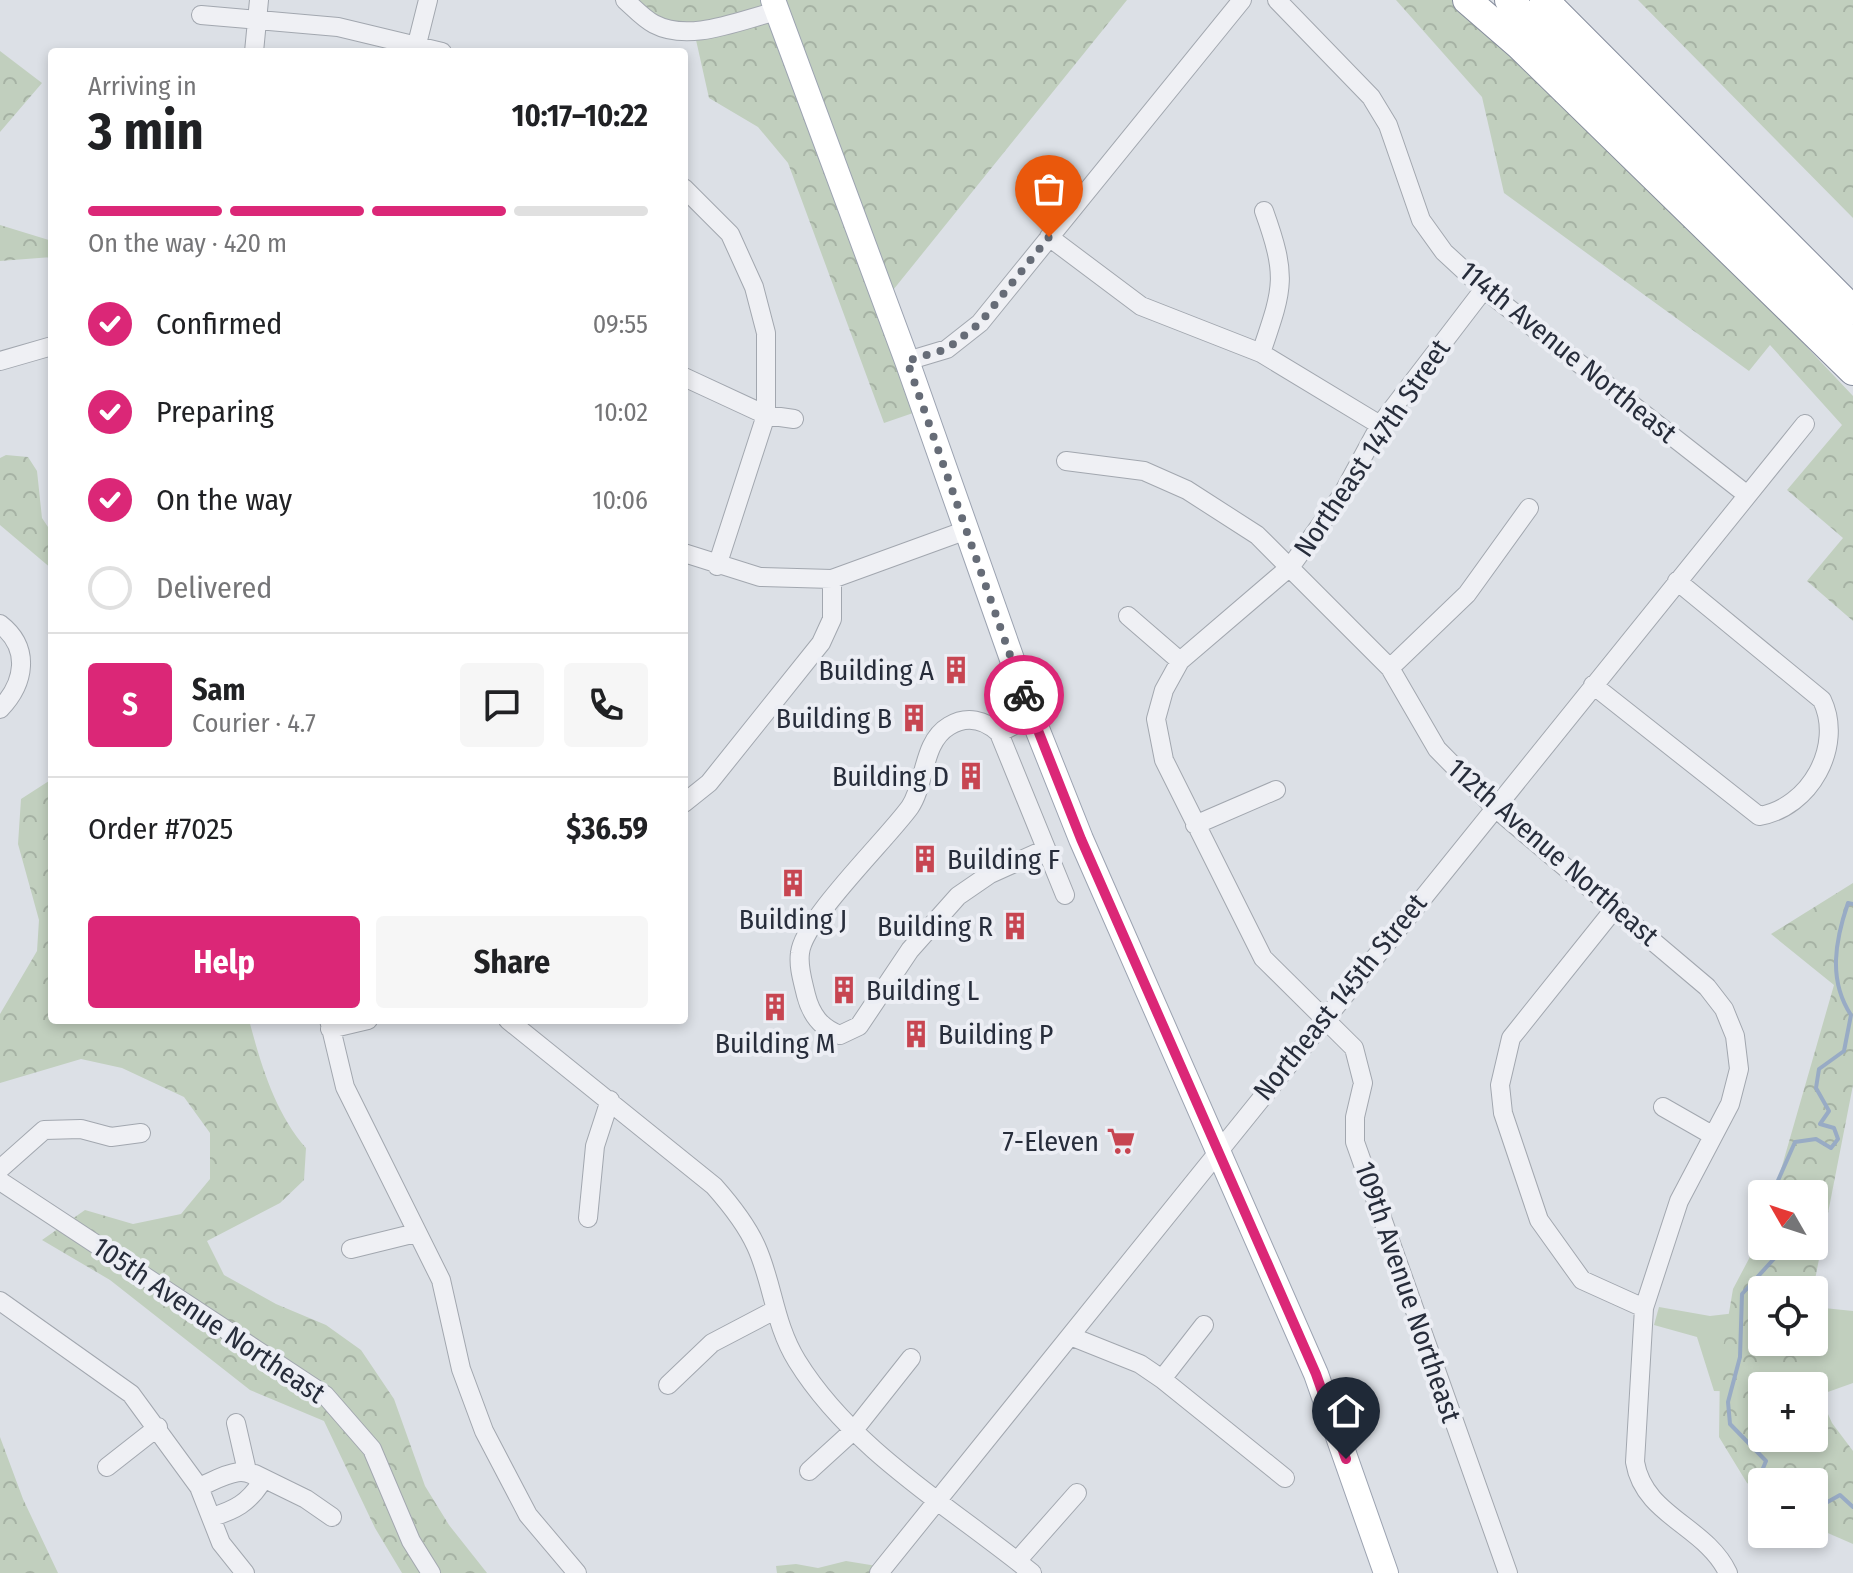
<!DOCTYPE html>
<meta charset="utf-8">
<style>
body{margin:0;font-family:"Fira Sans Condensed",sans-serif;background:#f6f6f6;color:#202124;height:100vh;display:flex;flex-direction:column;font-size:30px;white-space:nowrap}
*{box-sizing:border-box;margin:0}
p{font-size:26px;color:#757577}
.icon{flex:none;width:44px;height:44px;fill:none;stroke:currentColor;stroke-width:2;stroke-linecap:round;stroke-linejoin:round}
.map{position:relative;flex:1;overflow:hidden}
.panel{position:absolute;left:48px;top:48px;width:640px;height:976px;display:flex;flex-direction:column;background:#fff;border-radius:8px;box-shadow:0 4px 12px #0003}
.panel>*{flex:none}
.needle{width:52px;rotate:309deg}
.controls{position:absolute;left:1748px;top:1180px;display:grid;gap:16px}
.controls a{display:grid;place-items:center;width:80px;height:80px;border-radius:8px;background:#fff;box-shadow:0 4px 12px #0003;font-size:40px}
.pin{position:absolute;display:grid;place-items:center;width:68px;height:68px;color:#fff;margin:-82px -34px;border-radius:50% 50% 50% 0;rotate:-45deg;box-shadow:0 0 8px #0007}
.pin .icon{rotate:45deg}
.courier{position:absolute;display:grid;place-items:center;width:80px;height:80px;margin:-40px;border:6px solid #db2777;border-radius:50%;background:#fff;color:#222;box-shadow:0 2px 10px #0007}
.overview em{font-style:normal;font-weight:700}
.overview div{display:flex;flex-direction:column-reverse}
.overview{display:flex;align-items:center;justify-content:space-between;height:136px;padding:0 40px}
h1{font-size:52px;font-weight:700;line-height:60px}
.bar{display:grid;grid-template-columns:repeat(4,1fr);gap:12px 8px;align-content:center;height:96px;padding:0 40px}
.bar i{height:10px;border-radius:6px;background:#e0e0e0}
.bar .on{background:#db2777}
.bar p{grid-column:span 4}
.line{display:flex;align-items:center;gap:20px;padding:0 40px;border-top:2px solid #e0e0e0}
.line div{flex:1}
.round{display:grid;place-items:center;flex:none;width:84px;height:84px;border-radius:8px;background:#f6f6f6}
ol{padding:0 40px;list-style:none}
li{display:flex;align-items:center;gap:24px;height:88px}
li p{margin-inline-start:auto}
li .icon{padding:8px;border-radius:50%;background:#db2777;color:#fff;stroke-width:4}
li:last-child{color:#757577}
li i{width:44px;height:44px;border:4px solid #e0e0e0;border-radius:50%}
.cta{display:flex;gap:16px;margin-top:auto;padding:16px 40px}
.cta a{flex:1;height:92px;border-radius:8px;background:#db2777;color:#fff;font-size:32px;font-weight:700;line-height:92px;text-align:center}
.cta a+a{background:#f6f6f6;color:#202124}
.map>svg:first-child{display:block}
.green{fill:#c1cfbe}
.forest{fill:url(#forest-crowns);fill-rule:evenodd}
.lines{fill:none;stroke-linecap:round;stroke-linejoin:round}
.stream{stroke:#98abc5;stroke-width:4}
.minor-casing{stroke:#a2a7af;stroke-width:20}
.major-casing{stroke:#9ca3b1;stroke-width:26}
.highway-casing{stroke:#858c9c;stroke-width:30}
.minor{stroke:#eff0f4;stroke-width:18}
.major{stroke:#fff;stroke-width:24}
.highway{stroke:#fff;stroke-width:28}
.done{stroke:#666c77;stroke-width:8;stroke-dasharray:0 14.4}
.route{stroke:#db2777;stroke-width:10}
.labels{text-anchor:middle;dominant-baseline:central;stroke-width:8;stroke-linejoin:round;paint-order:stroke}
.street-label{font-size:28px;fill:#272d3b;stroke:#eceef4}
.poi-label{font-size:28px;fill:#272d3b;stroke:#eceef4;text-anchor:end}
</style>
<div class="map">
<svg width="1853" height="1573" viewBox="0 0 1853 1573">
<defs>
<pattern id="forest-crowns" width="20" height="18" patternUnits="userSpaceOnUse" patternTransform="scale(2)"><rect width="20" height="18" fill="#c1cfbe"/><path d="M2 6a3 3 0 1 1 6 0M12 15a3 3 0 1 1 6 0" fill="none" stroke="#a6b2a4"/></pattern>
</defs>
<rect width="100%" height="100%" fill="#dce0e6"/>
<path class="green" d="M 1659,1307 L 1710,1316 L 1762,1310 L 1762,1342 L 1814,1342 L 1814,1307 L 1853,1311 L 1853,1383 L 1825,1393 L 1814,1393 L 1814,1386 L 1762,1386 L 1762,1392 L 1714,1391 L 1697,1337 L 1654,1325 Z"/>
<path class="forest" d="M 625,0 L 1127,0 L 885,300 L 916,412 L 884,423 L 788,163 L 758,127 L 709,98 L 694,31 L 652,23 Z
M 1396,0 L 1454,0 L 1787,326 L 1853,396 L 1853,621 L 1807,581 L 1843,538 L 1787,490 L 1842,425 L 1770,345 L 1749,371 L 1504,193 L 1482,97 Z
M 1638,0 L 1853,0 L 1853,218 Z
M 0,51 L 42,83 L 0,132 Z
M 0,225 L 52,241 L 52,257 L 0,261 Z
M 6,455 L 28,457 L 37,471 L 42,518 L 52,533 L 52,569 L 0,525 L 0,458 Z
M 52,779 L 52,1020 L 249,1020 C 261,1065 275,1113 306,1148 L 304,1180 L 280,1203 L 207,1241 L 224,1275 L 276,1304 L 326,1325 L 361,1350 L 394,1399 L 425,1486 L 449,1525 L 487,1573 L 402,1573 L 375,1528 L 324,1421 L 250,1390 L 110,1280 L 42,1240 L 85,1210 L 133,1224 L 181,1214 L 210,1179 L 210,1133 L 184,1097 L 122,1068 L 81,1059 L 0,1083 L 0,1014 L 37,951 L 39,920 L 18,844 L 21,799 Z
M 1853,883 L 1853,1085 L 1813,1290 L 1762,1290 L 1762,1342 L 1811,1342 L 1811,1376 L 1832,1423 L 1853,1451 L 1853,1544 L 1814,1527 L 1814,1482 L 1762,1482 L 1762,1493 L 1747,1483 L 1719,1437 L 1720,1366 L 1733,1289 L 1762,1234 L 1762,1246 L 1814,1246 L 1814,1194 L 1774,1194 L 1834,985 L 1771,934 ZM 1762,1386 L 1814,1386 L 1814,1438 L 1762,1438 Z
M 0,1437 L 23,1499 L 58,1573 L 0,1573 Z
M 846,1561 L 883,1567 L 879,1573 L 777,1573 L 776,1566 L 796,1564 L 818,1568 Z"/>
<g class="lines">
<path class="stream" d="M 1772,1194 L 1795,1142 L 1816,1139 L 1831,1148 L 1838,1139 L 1834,1128 L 1820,1124 L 1829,1111 L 1816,1088 L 1819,1069 L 1844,1051 L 1851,1015 C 1828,980 1835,941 1848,903 L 1853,904
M 1762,1215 L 1762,1217
M 1776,1482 L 1761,1473 L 1766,1461 L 1730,1424 L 1728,1402 L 1740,1357 L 1742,1294 L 1781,1251 L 1778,1246
M 1814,1502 L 1824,1504 L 1840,1495 L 1853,1507"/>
<defs>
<path id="minor" d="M 625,0 C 634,8 644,19 654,24 C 690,43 740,20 777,11
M 1277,0 L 1371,97 L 1388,125 L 1421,220 L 1444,252 L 1484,289 L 1746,494
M 201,15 L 338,27 L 442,52
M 417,44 L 428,0
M 254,52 L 259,0
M 684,188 L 730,234 L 754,287 L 766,333 L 766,415 L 717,566
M 1049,237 L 1141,306 L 1261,353 L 1380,425
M 1484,289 L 1380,425 L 1342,495 L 1291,566 L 1180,661 L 1164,690 L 1156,719 L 1164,760 L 1263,958 L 1354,1048 L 1363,1083 L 1355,1117 L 1355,1142 L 1508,1573
M 1261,353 C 1283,288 1288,278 1264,211
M 0,361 L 52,346
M 907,361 L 947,349 L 980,323 L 1242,0
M 684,377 L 766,415 L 794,419
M 1066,461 L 1144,471 L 1187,490 L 1257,535 L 1390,668 L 1437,749 L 1494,807 L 1707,987 L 1724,1009 L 1735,1036 L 1739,1069 L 1730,1104 L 1679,1201 L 1644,1308 L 1635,1462 C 1644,1516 1706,1526 1728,1573
M 684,553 L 760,577 L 832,579 L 964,531
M 1128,616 L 1180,661
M 0,624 C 31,648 25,683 0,709
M 1390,668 L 1467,594 L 1529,508
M 1593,685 L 1759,816 C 1810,808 1844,746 1822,700 L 1677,581
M 999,733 L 1032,716
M 684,803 L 709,783 L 821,643 L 832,619 L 832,579
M 1195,825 L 1276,790
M 1046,849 L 990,874 L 958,896 L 910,950 L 859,1026 L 840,1035 C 821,1028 811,1015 806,995 C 803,982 798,967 800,953 C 803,920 888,838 910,807 C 926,783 922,742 949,726 C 967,715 985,720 999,733 L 1065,895
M 1615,908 L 1511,1038 L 1500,1085 L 1503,1113 L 1539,1220 L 1582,1280 L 1644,1308
M 329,1020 L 345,1087 L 441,1280 L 461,1369 L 484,1431 L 528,1515 L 577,1573
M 508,1020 L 714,1186 C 730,1204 746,1224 756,1246 C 773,1283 774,1324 797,1361 C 852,1450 952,1508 1032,1573
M 330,1029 L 368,1020
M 1663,1107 L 1712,1135
M 0,1169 L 44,1130 L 81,1129 L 111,1137 L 141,1133
M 0,1181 L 325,1395 L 372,1449 L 411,1541 L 431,1573
M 588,1218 L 595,1146 L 610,1100
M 351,1249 L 416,1233
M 0,1301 L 131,1394 L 199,1487 L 221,1543 L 245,1573
M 1070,1336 L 1140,1364 L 1162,1379 L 1285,1478
M 1162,1379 L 1204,1325
M 668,1385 L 712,1343 L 773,1311
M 236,1423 L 247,1471
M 107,1467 L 158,1427
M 809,1471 L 854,1430 L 911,1358
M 255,1474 L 306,1499 L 332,1517
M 199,1487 C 219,1479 246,1460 261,1483 C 248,1503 235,1510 212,1517
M 1017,1561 L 1077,1493
M 879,1573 L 1805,424"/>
<path id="major" d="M 773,0 L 907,361 L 1032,716 L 1081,839 L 1316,1374 L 1386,1573"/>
<path id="highway" d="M 1467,0 L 1520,46 L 1853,371
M 1509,0 L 1853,344
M 1544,0 L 1853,310"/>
</defs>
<use href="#minor" class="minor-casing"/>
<use href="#major" class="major-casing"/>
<use href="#highway" class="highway-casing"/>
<use href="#minor" class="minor"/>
<use href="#major" class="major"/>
<use href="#highway" class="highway"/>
</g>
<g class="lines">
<path class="done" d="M 1024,695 L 907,361 L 947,349 L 980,323 L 1049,237"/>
<path class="route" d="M 1024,695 L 1081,839 L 1316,1374 L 1346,1459"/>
</g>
<defs>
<symbol id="building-bare" viewBox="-9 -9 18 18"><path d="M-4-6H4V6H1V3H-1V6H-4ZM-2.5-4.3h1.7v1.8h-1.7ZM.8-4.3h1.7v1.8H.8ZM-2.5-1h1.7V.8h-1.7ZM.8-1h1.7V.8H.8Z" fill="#c74551" stroke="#eceef4" stroke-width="2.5" paint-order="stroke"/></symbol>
<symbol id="supermarket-bare" viewBox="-9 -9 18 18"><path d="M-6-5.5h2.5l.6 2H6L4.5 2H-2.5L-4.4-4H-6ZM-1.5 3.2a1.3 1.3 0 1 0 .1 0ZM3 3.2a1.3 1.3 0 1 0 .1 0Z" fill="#c74551" stroke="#eceef4" stroke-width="2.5" paint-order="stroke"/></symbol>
</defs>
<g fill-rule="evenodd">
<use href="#building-bare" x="936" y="650" width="40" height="40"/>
<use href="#building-bare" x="894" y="698" width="40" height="40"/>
<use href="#building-bare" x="951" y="756" width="40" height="40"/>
<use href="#building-bare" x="905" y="839" width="40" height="40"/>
<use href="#building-bare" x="773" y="863" width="40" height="40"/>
<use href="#building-bare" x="995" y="906" width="40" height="40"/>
<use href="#building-bare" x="824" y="970" width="40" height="40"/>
<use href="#building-bare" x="755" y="987" width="40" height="40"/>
<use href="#building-bare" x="896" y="1014" width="40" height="40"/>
<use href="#supermarket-bare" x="1101" y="1121" width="40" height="40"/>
</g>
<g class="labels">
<g class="street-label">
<text transform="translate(1568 352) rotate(39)">114th Avenue Northeast</text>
<text transform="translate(1372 448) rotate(-56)">Northeast 147th Street</text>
<text transform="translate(1553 852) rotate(41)">112th Avenue Northeast</text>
<text transform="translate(1340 997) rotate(-51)">Northeast 145th Street</text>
<text transform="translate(1408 1292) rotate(71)">109th Avenue Northeast</text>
<text transform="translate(209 1320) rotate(34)">105th Avenue Northeast</text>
</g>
<g class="poi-label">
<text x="934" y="670">Building A</text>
<text x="892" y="718">Building B</text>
<text x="949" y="776">Building D</text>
<text x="947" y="859" text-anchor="start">Building F</text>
<text x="793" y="919" text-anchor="middle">Building J</text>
<text x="993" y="926">Building R</text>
<text x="866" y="990" text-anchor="start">Building L</text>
<text x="938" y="1034" text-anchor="start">Building P</text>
<text x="775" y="1043" text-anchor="middle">Building M</text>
<text x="1099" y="1141">7-Eleven</text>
</g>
</g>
</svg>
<div class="controls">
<a><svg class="needle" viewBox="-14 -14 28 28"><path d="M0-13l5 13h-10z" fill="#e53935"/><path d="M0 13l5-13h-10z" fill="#757577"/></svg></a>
<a><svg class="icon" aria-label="locate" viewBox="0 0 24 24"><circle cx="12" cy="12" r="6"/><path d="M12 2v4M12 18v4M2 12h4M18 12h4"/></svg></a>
<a>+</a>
<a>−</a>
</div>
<div class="pin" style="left:1049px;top:237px;background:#ea580c"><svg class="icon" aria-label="bag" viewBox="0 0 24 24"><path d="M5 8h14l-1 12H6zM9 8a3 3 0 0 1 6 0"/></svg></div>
<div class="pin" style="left:1346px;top:1459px;background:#1f2937"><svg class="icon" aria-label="home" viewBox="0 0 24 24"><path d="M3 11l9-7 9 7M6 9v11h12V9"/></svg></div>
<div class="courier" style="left:1024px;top:695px"><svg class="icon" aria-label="bike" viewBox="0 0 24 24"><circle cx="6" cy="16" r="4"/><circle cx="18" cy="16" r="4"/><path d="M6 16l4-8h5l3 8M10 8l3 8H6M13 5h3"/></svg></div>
<section class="panel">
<div class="overview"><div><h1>3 min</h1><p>Arriving in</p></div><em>10:17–10:22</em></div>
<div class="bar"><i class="on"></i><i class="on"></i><i class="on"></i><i></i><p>On the way · 420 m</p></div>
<ol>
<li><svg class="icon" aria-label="check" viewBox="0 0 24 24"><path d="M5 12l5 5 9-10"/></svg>Confirmed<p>09:55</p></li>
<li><svg class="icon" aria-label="check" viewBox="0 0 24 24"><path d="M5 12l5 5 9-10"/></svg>Preparing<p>10:02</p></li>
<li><svg class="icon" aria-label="check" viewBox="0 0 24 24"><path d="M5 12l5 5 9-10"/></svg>On the way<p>10:06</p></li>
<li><i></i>Delivered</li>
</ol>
<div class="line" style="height:144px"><b class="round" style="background:#db2777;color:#fff">S</b><div><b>Sam</b><p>Courier · 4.7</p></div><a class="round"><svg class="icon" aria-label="chat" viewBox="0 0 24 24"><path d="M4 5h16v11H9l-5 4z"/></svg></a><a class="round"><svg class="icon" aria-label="phone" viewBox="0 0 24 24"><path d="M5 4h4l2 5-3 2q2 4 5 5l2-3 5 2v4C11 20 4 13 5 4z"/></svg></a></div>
<div class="line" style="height:104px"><div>Order #7025</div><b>$36.59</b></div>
<div class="cta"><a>Help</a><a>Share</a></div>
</section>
</div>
